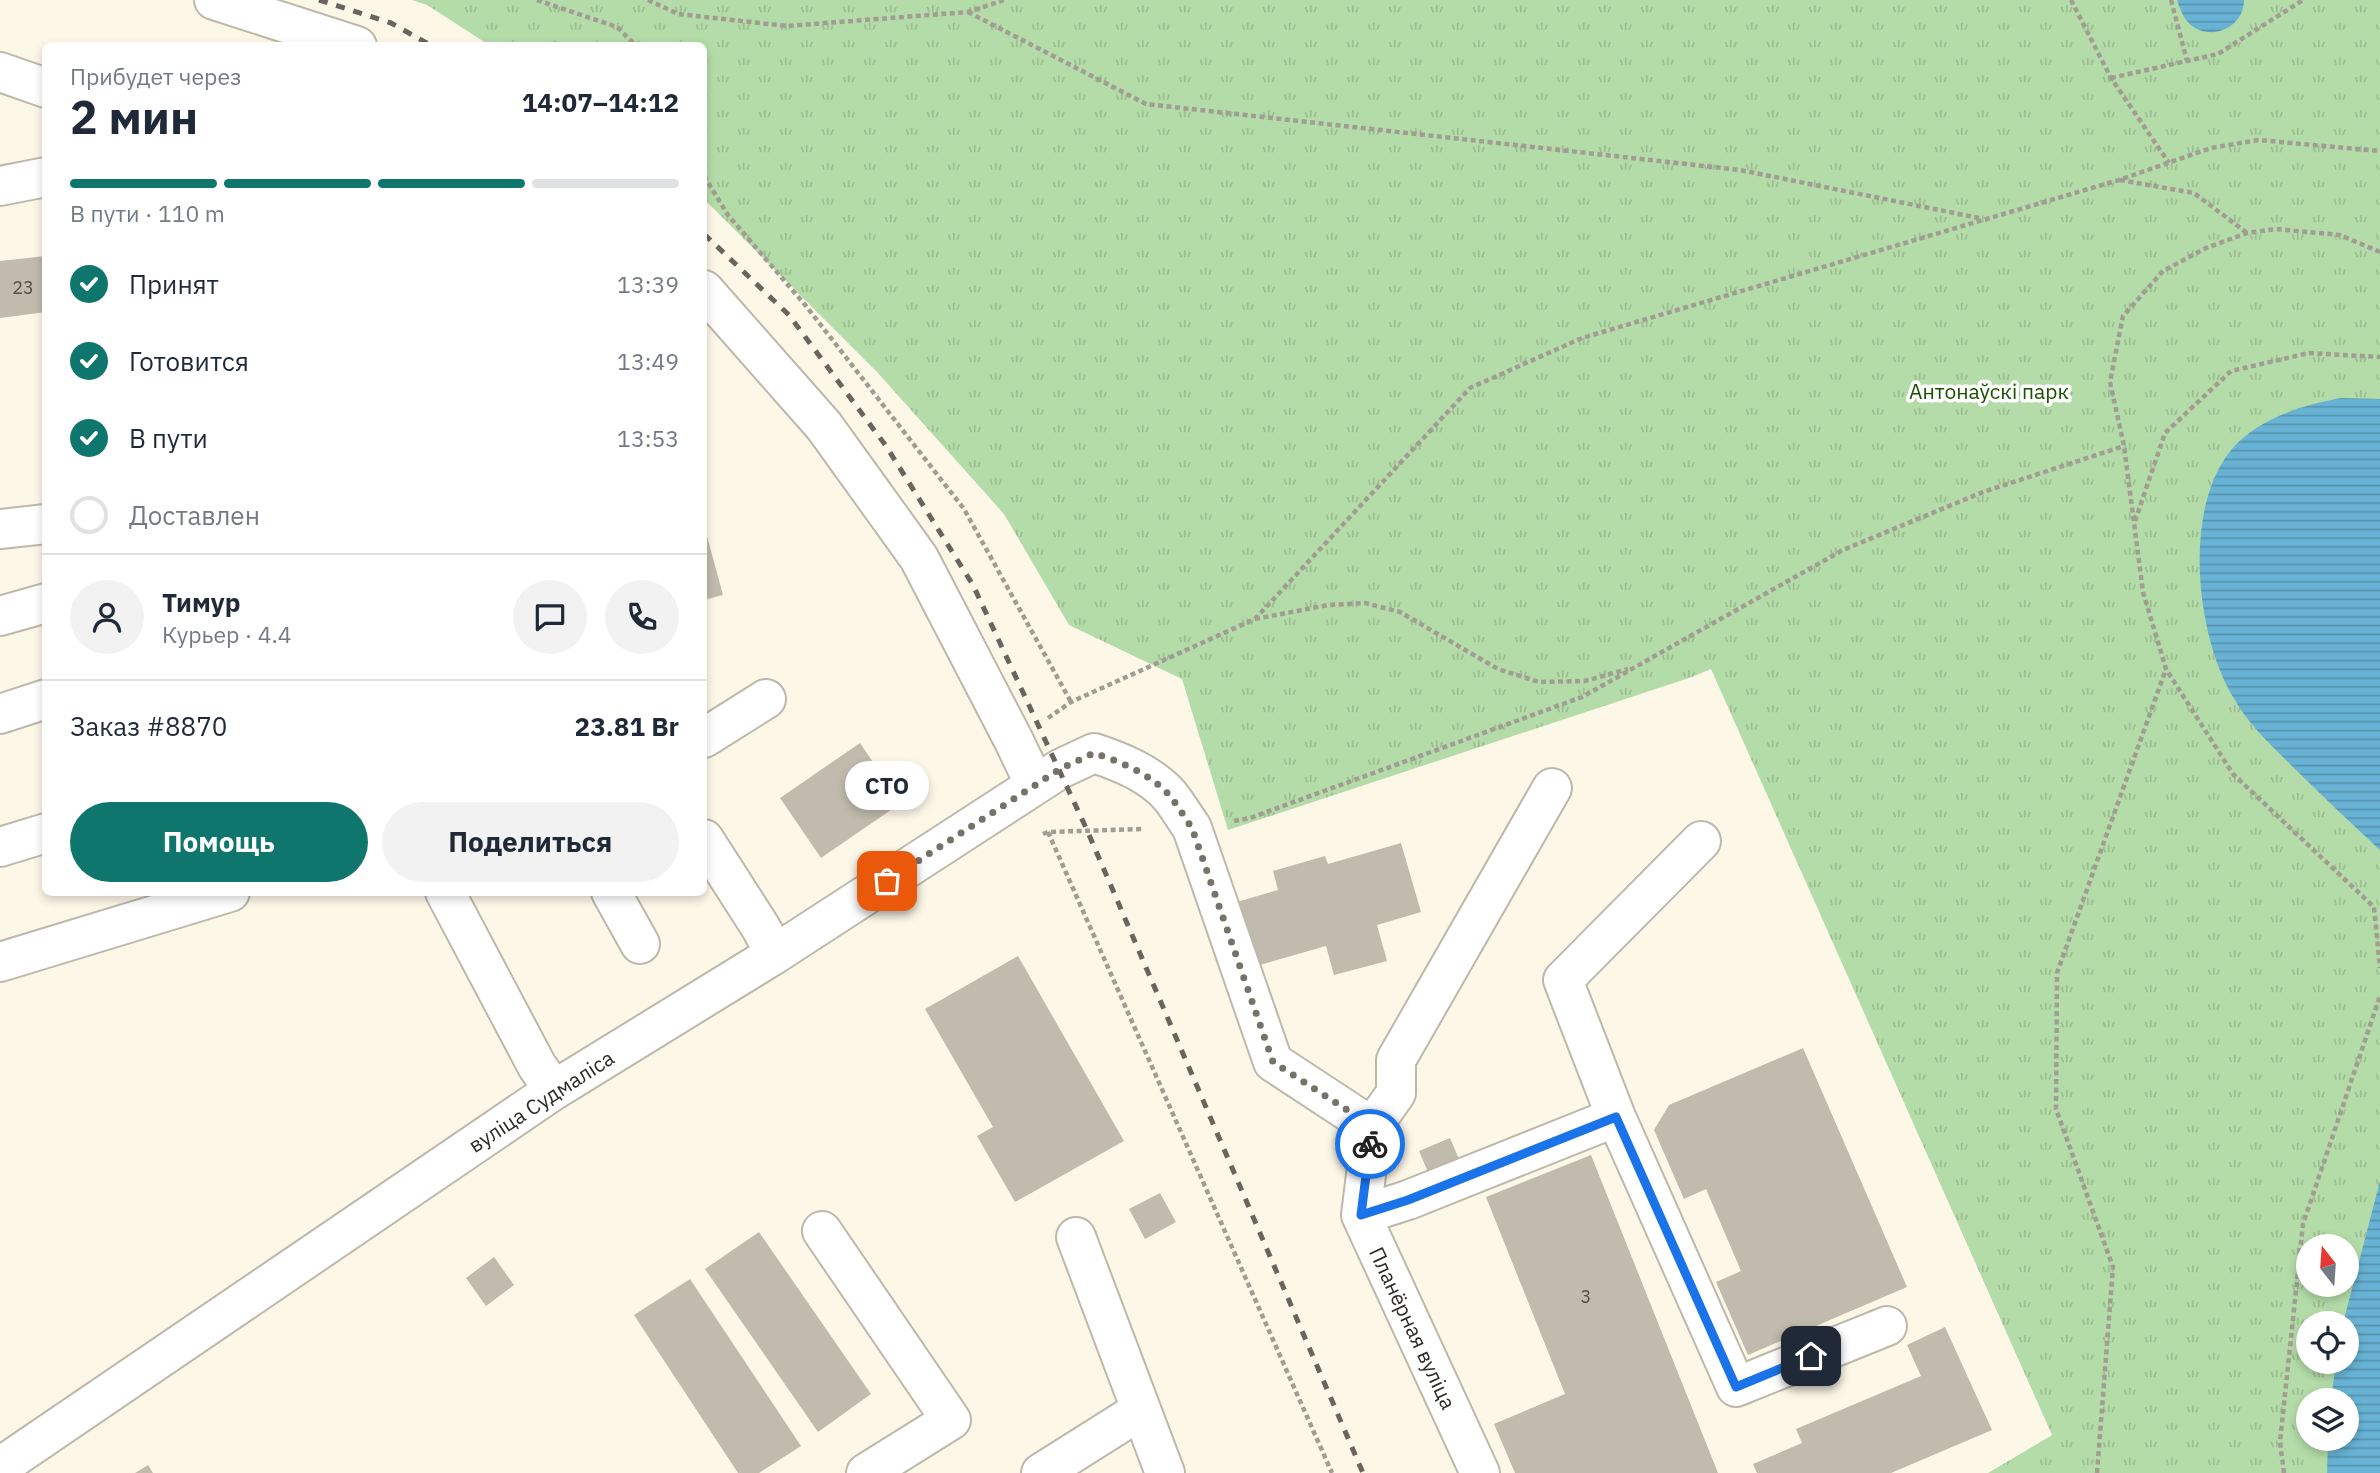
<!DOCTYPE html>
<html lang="ru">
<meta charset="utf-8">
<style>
body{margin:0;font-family:"IBM Plex Sans",sans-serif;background:#f2f2f3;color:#1f2937;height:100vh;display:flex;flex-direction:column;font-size:26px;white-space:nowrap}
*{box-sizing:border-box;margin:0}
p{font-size:23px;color:#747a83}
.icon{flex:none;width:38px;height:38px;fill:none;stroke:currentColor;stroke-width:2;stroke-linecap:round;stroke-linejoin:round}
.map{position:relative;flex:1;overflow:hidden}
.sheet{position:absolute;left:42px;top:42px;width:665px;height:854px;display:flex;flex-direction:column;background:#fff;border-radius:10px;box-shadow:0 4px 10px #0003}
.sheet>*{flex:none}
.needle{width:46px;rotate:343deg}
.controls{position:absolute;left:2296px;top:1234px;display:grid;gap:14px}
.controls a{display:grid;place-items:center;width:63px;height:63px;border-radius:50%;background:#fff;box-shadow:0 4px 10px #0003;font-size:35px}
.pin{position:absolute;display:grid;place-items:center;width:60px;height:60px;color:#fff;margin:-30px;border-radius:14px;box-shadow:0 4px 10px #0006}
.courier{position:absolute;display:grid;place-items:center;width:70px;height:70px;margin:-35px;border:5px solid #1a73e8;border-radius:50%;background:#fff;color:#222;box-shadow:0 2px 9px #0007}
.bubble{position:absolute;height:49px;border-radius:24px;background:#fff;box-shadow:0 4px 10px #0003;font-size:23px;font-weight:700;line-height:49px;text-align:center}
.headline em{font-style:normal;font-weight:700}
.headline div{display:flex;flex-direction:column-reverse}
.headline{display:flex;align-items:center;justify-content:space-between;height:119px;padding:0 28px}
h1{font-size:46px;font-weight:700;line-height:52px}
.bar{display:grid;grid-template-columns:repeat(4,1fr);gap:10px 7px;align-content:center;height:84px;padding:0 28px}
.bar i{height:9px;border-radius:5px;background:#e0e1e3}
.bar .active{background:#0f766e}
.bar p{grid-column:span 4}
.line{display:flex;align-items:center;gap:18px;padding:0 28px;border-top:2px solid #e0e1e3}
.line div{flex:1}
.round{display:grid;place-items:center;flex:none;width:74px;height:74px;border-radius:37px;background:#f2f2f3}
ol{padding:0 28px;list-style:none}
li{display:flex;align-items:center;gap:21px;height:77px}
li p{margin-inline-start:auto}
li .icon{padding:7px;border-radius:50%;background:#0f766e;color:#fff;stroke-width:4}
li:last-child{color:#747a83}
li i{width:38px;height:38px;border:4px solid #e0e1e3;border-radius:50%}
.button{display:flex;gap:14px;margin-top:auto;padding:14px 28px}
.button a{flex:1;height:80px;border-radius:42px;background:#0f766e;color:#fff;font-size:28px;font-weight:700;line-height:80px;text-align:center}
.button a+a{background:#f2f2f3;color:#1f2937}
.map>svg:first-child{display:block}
.grass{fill:url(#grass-tufts);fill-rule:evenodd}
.water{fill:url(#water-rules)}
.building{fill:#c0bbac}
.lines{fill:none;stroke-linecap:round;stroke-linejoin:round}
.minor-casing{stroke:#bdb8a9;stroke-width:42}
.path{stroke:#a19d92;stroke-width:4.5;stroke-dasharray:5 3.5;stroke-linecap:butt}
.minor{stroke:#fff;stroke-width:38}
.rail{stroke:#68655d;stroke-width:5;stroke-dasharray:9 9;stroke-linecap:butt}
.done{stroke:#757269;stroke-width:7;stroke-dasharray:0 12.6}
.route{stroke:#1a73e8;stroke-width:9}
.labels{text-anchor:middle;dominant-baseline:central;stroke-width:7;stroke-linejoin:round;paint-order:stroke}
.number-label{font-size:18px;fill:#514e46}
.park-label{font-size:21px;fill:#1a5000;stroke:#fff}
.street-label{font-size:21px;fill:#2c2a24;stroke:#fff}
</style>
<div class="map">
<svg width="2380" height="1473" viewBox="0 0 2380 1473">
<defs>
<pattern id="grass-tufts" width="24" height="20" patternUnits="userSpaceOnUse" patternTransform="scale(1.75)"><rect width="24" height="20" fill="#b4dca8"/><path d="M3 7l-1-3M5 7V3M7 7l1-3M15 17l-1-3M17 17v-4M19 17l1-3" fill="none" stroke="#9bbd90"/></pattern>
<pattern id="water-rules" width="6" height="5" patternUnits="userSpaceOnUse" patternTransform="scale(1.75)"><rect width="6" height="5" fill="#68b3d5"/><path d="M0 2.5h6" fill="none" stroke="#5692ad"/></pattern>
</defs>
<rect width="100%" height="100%" fill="#fdf7e8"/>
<path class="grass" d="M 412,0 L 2380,0 L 2380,1473 L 1988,1473 L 2052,1435 L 1711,669 L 1692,677 L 1228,830 L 1182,679 L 1069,625 L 1004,514 L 877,372 L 704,199 L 704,46 L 489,45 L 427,5 ZM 2308,1246 L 2347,1246 L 2347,1284 L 2308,1284 ZM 2308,1323 L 2347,1323 L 2347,1362 L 2308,1362 ZM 2308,1400 L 2347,1400 L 2347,1438 L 2308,1438 Z"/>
<path class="water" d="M 2177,0 L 2244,0 C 2244,27 2212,42 2191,25 C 2183,18 2180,9 2177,0 Z
M 2341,398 L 2380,399 L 2380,850 C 2350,822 2320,794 2291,765 C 2270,744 2248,724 2233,697 C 2196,635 2182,508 2232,449 C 2259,418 2303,405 2341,398 Z
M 2380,1181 L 2380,1473 L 2327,1473 L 2328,1439 L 2347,1438 L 2347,1400 L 2331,1400 L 2336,1362 L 2347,1362 L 2347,1323 L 2343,1323 Z"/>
<path class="building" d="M 46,256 L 46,312 L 0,318 L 0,261 Z
M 704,525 L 723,595 L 704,600 Z
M 860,743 L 901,803 L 821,858 L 780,798 Z
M 1401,843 L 1421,912 L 1377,925 L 1387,961 L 1334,975 L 1326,946 L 1256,966 L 1237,902 L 1278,890 L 1273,871 L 1325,856 L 1328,864 Z
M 1018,956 L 1124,1141 L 1015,1202 L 977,1136 L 993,1127 L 925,1009 Z
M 1803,1048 L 1907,1287 L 1748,1355 L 1716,1282 L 1741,1271 L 1706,1189 L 1684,1199 L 1654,1130 L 1669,1105 Z
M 1450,1138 L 1461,1164 L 1430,1177 L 1419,1151 Z
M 1591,1155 L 1718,1473 L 1515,1473 L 1494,1424 L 1565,1394 L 1486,1197 Z
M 1160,1193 L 1176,1222 L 1145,1239 L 1129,1209 Z
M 759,1232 L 871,1394 L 818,1432 L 705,1269 Z
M 494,1257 L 514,1285 L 486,1306 L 466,1278 Z
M 690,1279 L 801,1446 L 759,1473 L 738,1473 L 634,1315 Z
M 1945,1327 L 1992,1430 L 1891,1473 L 1757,1473 L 1753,1464 L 1802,1443 L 1796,1429 L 1921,1376 L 1907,1345 Z
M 148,1465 L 153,1473 L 135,1473 Z"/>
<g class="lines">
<defs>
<path id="minor" d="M 214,0 L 357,46
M 0,72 L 46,88
M 0,186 L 46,177
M 704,290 L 824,426 L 919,558 L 1014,741 L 1035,785
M 0,529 L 46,524
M 0,616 L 46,603
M 0,714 L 46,699
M 704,738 L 766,699
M 704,839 L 761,928 L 775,954
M 0,847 L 46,833
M 445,892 L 537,1066 L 554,1090
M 611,892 L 640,944
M 0,962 L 230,892
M 1616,1117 L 1563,980 L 1701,841
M 1372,1127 L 1396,1093 L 1396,1060 L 1552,788
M 1361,1215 L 1408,1200 L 1616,1117 L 1736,1387 L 1887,1326
M 822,1231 L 951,1420 L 866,1473
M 1076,1237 L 1165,1473
M 0,1467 L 554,1090 L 775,954 L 1060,769 L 1094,753 C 1121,762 1151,774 1170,796 C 1178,806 1185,818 1192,828 L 1273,1062 L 1372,1127 L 1361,1215 L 1480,1473
M 1041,1473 L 1141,1410"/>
</defs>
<use href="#minor" class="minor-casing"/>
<path class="path" d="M 537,0 L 617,27 L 636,46
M 648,0 L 678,14 L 787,26 L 968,12 L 1004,0
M 2071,0 L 2111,78 L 2169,163
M 2171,0 L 2187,61
M 968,12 L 1146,104 L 1740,170 L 1979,218
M 2111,78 L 2218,54 L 2303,0
M 704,176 L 728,215 L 806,306 L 964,509 L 1071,702
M 2120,180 L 2194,193 L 2247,233
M 2380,252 L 2340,235 L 2276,229 L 2247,233 L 2206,248 L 2163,271 L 2123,316 L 2110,382 L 2124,446 L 2143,592 L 2166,669 L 2233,774 L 2374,907 L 2380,968
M 2135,521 L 2165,433 L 2231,371 L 2309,353 L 2380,357
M 1255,619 L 1328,605 L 1365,603 L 1400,612 L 1498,669 L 1539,682 L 1585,681 L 1628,669
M 1048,718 L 1071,702 L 1255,619 L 1470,388 L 1582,338 L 2119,180 L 2211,148 L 2258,140 L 2380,151
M 1234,821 L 1250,818 L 1582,697 L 1843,550 L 1983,492 L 2124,446
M 1048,832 L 1332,1473
M 1043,834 L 1048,832 L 1142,829
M 2097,1473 L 2113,1267 L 2056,1109 L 2057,973 L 2166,669
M 2284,1473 L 2280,1442 L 2303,1224 L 2380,996"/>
<use href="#minor" class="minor"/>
<path class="rail" d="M 319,0 L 391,23 L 432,46
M 704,234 L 789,315 L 886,446 L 973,585 L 1087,830 L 1363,1473"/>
</g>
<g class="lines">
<path class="done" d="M 887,881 L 1060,769 L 1094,753 C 1121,762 1151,774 1170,796 C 1178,806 1185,818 1192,828 L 1273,1062 L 1372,1126 L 1370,1144"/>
<path class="route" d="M 1370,1144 L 1361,1215 L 1408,1200 L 1616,1117 L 1736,1387 L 1811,1356"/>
</g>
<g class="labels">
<g class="number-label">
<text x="23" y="287">23</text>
<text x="1586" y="1296">3</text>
</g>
<g class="park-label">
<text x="1989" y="391">Антонаўскі парк</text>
</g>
<g class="street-label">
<text transform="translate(541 1101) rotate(-33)">вуліца Судмаліса</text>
<text transform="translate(1413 1328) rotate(65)">Планёрная вуліца</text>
</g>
</g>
</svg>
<div class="controls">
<a><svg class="needle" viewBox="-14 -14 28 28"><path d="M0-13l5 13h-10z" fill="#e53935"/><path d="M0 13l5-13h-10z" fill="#747a83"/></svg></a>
<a><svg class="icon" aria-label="locate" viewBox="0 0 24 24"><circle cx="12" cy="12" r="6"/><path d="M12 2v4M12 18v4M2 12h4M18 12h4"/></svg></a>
<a><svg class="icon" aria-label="layers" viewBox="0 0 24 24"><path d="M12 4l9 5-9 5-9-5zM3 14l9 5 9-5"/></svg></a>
</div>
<div class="pin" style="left:887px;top:881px;background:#ea580c"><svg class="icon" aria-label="bag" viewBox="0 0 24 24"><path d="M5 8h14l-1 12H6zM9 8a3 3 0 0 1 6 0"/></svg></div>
<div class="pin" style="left:1811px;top:1356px;background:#1f2937"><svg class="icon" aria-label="home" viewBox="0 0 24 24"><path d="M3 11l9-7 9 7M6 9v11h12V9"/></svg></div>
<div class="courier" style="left:1370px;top:1144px"><svg class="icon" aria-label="bike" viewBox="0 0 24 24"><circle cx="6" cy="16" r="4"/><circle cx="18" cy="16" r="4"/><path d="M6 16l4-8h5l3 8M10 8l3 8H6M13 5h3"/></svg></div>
<div class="bubble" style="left:845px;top:761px;width:84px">СТО</div>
<section class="sheet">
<div class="headline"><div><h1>2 мин</h1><p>Прибудет через</p></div><em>14:07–14:12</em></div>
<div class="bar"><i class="active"></i><i class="active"></i><i class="active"></i><i></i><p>В пути · 110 m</p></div>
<ol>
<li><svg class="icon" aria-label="check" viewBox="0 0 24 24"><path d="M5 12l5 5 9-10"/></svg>Принят<p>13:39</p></li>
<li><svg class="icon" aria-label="check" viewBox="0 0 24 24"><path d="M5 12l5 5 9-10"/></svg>Готовится<p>13:49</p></li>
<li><svg class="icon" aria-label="check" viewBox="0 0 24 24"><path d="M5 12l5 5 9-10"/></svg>В пути<p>13:53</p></li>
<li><i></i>Доставлен</li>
</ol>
<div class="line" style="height:126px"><a class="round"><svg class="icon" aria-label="person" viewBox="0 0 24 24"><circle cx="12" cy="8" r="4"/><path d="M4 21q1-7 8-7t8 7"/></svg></a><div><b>Тимур</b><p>Курьер · 4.4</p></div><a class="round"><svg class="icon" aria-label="chat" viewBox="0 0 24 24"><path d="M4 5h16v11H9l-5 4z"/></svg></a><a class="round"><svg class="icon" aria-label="phone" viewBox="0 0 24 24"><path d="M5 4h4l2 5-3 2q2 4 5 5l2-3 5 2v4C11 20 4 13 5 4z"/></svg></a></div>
<div class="line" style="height:91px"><div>Заказ #8870</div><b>23.81 Br</b></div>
<div class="button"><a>Помощь</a><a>Поделиться</a></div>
</section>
</div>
